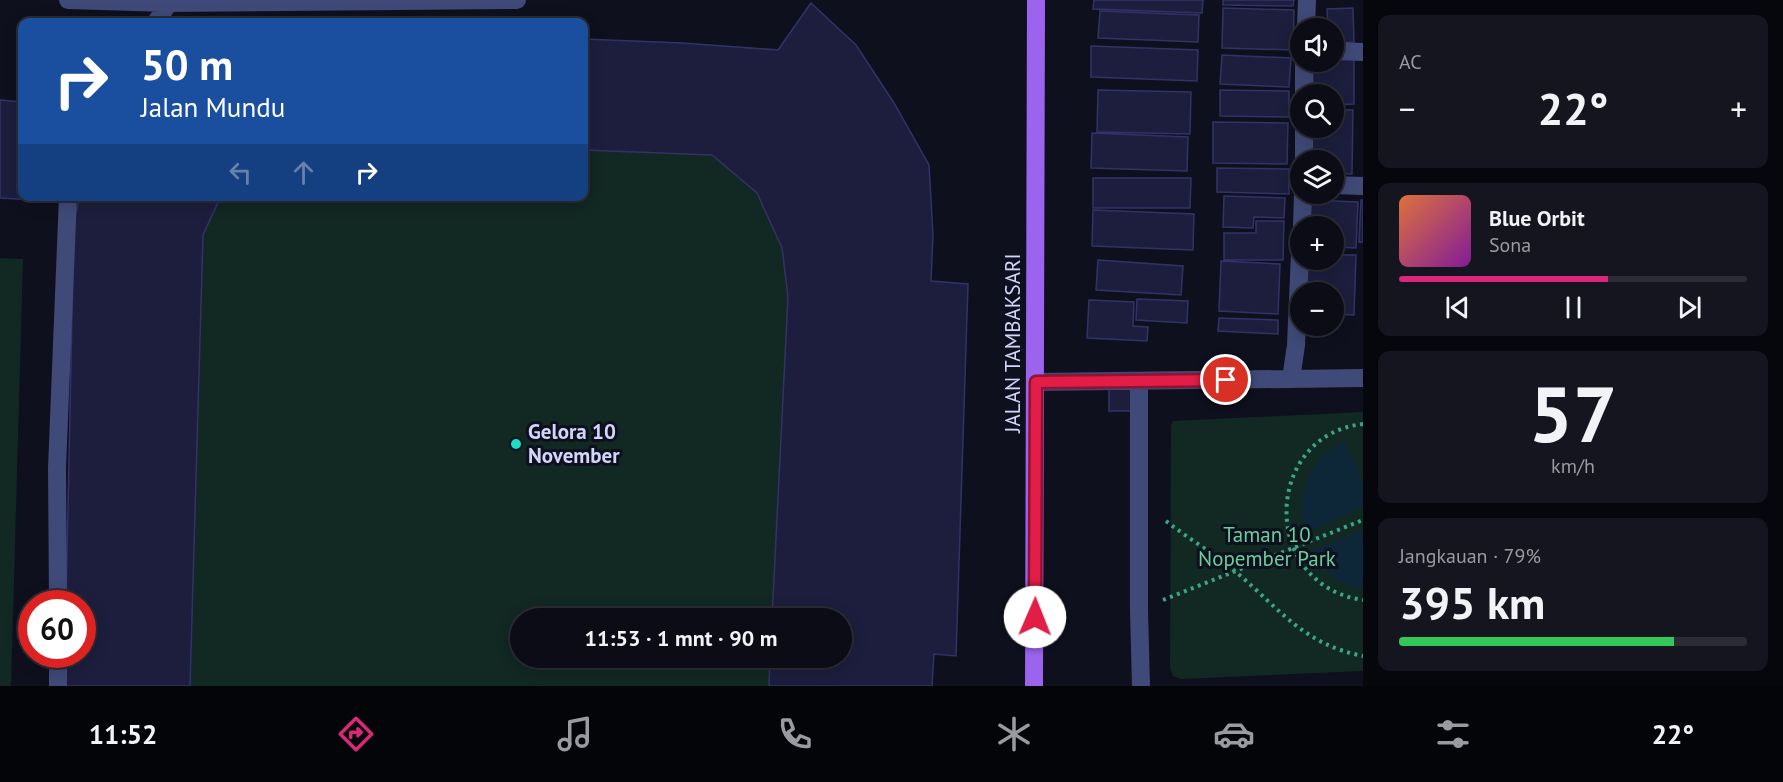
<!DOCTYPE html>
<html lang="id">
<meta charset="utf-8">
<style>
:root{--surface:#0b0c16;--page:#14151f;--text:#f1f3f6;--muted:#9a9ba1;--line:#2b2c35;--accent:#db2777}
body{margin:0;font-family:"PT Sans",sans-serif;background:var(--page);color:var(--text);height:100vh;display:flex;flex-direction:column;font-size:22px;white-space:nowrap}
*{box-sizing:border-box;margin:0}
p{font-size:20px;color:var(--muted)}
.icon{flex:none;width:33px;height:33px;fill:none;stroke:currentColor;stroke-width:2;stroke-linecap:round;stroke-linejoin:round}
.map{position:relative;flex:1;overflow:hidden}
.details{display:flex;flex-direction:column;gap:15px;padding:15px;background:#06070c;width:420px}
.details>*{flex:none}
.banner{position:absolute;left:18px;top:18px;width:570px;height:183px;border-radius:12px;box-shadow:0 3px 15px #0003,0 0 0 2px var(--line);background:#1a4fa0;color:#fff;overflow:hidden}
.fabs{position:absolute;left:1290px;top:18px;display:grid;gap:12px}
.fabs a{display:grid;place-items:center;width:54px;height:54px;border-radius:50%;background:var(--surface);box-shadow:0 3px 15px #0003,0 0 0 2px var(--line);font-size:30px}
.speed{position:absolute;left:18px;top:590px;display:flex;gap:12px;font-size:30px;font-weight:700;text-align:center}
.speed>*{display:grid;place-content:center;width:78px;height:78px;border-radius:50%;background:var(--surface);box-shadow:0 3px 15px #0003,0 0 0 2px var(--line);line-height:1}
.speed .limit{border:9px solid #d22;background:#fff;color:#111}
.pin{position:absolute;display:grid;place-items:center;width:51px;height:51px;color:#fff;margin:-26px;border:3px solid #fff;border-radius:50%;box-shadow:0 2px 6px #0007}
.me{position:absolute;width:66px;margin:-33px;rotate:1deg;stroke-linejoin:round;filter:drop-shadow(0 0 4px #0008)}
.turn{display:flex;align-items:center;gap:21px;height:126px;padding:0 24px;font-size:27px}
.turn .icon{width:78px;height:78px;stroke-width:2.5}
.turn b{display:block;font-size:42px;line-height:51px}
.lanes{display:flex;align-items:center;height:57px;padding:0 24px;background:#0003;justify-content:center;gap:30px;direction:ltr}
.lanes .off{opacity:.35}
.big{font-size:45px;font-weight:600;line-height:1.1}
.details .card{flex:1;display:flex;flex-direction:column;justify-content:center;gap:9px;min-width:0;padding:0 21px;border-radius:12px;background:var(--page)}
.details .dial{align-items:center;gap:0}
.dial b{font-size:78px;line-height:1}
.song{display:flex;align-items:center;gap:18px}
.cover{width:72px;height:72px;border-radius:9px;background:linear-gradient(135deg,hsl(20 70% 55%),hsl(290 70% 35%))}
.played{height:6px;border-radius:3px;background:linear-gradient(90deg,var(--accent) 60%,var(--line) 60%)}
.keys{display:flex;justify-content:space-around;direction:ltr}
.heat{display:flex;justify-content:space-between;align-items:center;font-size:33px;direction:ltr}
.charge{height:9px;border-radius:4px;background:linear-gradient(90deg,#34c759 79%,var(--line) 0)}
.trip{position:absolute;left:510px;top:608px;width:342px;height:60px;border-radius:30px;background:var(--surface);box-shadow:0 3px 15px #0003,0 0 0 2px var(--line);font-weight:600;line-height:60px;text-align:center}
.tabs{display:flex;height:96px;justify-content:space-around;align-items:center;background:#040509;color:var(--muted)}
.tabs .icon{width:42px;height:42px}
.tabs .current{color:var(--accent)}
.tabs b{font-size:27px;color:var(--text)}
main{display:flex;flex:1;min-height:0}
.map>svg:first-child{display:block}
</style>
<main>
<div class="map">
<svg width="1363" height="686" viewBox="0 0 1363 686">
<rect width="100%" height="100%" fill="#0f101e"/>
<path fill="#122822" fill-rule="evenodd" d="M811,3L856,45L894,103L929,165L933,235L931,281L968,284L956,656L934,654L932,686H65L82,654V603H66L74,220L80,197L584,196V39L682,43L778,49ZM520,618H842V657H520Z
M0,258L23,259L11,686H0Z
M1363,412V671L1181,679L1173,676L1170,668L1171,426L1173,421Z"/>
<path fill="#0e2738" d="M1345,441L1363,483V507L1305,533C1295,495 1309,458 1345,441Z
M1363,530V589C1340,585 1323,571 1311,551Z"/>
<path fill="#1d1e3d" stroke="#313367" stroke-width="1.5" d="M1094,0H1203L1202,13L1093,9Z
M1223,0H1294L1293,6L1223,5Z
M811,3L856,45L894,103L929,165L933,235L931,281L968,284L956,656L934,654L932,686H769L770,657H842V618H772L788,297L782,248L757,193L712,155L584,150V39L682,43L778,50Z
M1223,8L1294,10L1293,50L1222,48Z
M1353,8L1354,42L1334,43V28H1328L1327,9Z
M1100,11L1199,15L1198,42L1098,38Z
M1091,46L1198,50L1197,81L1091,77Z
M1222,55L1291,58L1289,87L1220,84Z
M1334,58H1354V104L1334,105V94H1313V62H1334Z
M1098,90L1191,92L1190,134L1097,132Z
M1220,90L1289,91V117L1220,116Z
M0,100L22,102V196H35V200L0,198Z
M1334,110H1353L1352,174L1334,173V160H1311L1312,128H1334Z
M1213,122L1288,123L1287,164L1213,163Z
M1092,133L1188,137L1187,171L1091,168Z
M1217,168L1289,169V194L1217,192Z
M1093,178H1191L1190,208H1093Z
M80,196H221L203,235L190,686H65V654H82V603H66L74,220Z
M1224,196L1285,198L1284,218L1254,217L1253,228L1223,227Z
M1309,200L1358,202L1356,248L1334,247V226H1307Z
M1361,200H1363V242H1359Z
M1093,210L1194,214L1193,250L1092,246Z
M1256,221H1284L1283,260H1224V233H1256Z
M1334,255H1356L1354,315L1334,314V292H1307L1308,260H1334Z
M1098,260L1183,266L1181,295L1096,290Z
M1221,261L1280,264L1278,314L1219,311Z
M1137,299L1188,301L1187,323L1136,320Z
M1089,300L1134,302L1133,326L1148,327L1147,341L1087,338Z
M1219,318L1278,320V334L1218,331Z
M1132,387V411H1109V388Z"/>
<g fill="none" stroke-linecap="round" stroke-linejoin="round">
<path stroke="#3ba586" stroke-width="4" stroke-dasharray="3 4.5" stroke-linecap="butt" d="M1363,424C1263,435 1259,585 1363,600
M1166,521C1189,539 1215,554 1237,573C1281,610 1303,644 1363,656
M1163,600L1363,520"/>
<path stroke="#3f4a78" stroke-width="18" d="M68,0L169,3L517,0
M156,22L169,3
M1306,28L1307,0
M1334,51L1363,52
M1304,94V62
M1304,160V128
M1334,185L1363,186
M1302,226L1303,194
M1291,379L1296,345L1300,253
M1139,381V611L1141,686
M1036,382L1363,378
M58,603L57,468L68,196
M58,654V686"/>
<path stroke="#9b64ee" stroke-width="18" d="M1034,686L1036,0"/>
</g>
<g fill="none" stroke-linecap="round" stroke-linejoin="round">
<g stroke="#92132f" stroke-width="15">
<path id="route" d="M1035,617L1036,382L1226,380"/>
</g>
<use href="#route" stroke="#e11d48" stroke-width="10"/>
</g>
<circle fill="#19dfc5" stroke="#0f101e" stroke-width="2" cx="516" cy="444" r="6"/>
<g text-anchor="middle" stroke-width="6" stroke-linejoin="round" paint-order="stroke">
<g font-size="21" fill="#d1d6fa" stroke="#0f101e">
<text transform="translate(1013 343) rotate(-90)" y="7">JALAN TAMBAKSARI</text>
</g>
<g font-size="21" font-weight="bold" fill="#d1d6fa" stroke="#0f101e" text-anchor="start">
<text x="528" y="439">Gelora 10<tspan x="528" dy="24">November</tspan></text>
</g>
<g font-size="21" fill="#66d19e" stroke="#0f101e">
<text x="1267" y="542">Taman 10<tspan x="1267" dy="24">Nopember Park</tspan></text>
</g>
</g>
</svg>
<div class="fabs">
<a><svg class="icon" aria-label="sound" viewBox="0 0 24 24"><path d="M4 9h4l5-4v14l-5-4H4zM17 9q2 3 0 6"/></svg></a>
<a><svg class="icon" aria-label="search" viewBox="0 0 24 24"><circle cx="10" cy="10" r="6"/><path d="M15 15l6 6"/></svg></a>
<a><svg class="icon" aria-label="layers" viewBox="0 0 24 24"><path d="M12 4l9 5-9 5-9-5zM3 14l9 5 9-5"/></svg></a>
<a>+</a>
<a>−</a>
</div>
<div class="speed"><div class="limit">60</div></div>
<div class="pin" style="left:1226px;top:380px;background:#d93025"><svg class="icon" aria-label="arrive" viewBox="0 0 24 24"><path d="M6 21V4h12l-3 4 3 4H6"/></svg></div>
<svg class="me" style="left:1035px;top:617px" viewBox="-20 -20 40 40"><circle r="19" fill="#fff"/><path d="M0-13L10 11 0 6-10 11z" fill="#e11d48"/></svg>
<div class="trip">11:53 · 1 mnt · 90 m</div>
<div class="banner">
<div class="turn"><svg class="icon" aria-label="right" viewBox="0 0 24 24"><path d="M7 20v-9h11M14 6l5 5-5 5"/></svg><div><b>50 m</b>Jalan Mundu</div></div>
<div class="lanes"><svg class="icon off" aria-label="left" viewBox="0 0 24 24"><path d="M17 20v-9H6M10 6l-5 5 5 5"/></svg><svg class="icon off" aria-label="ahead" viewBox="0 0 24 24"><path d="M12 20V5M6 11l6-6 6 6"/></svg><svg class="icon" aria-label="right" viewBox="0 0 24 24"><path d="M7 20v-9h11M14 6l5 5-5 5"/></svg></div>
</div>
</div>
<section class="details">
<div class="card"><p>AC</p>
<div class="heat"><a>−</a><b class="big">22°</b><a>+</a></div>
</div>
<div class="card">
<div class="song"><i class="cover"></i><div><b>Blue Orbit</b><p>Sona</p></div></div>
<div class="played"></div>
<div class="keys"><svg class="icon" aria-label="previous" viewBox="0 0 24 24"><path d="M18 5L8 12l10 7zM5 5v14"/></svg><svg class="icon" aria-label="pause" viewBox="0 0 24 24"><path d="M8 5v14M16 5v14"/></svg><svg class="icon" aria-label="next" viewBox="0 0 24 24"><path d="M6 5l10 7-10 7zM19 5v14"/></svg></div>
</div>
<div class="card dial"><b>57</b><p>km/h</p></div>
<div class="card"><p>Jangkauan · 79%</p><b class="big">395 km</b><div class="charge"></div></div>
</section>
</main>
<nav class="tabs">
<b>11:52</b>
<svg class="icon current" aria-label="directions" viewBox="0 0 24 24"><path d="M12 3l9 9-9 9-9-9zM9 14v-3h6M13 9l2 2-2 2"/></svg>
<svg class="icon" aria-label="music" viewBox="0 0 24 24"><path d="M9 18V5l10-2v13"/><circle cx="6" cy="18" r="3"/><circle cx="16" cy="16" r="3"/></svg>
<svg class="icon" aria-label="phone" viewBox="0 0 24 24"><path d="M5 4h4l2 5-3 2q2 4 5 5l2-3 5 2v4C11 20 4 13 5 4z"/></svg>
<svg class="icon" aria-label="climate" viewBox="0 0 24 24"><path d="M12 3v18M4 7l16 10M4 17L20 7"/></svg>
<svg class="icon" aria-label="car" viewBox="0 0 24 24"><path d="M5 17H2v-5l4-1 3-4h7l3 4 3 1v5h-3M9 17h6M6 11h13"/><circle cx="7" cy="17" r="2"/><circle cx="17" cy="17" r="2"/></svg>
<svg class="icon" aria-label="filters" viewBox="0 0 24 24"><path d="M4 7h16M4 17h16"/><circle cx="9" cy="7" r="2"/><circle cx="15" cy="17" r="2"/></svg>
<b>22°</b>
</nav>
